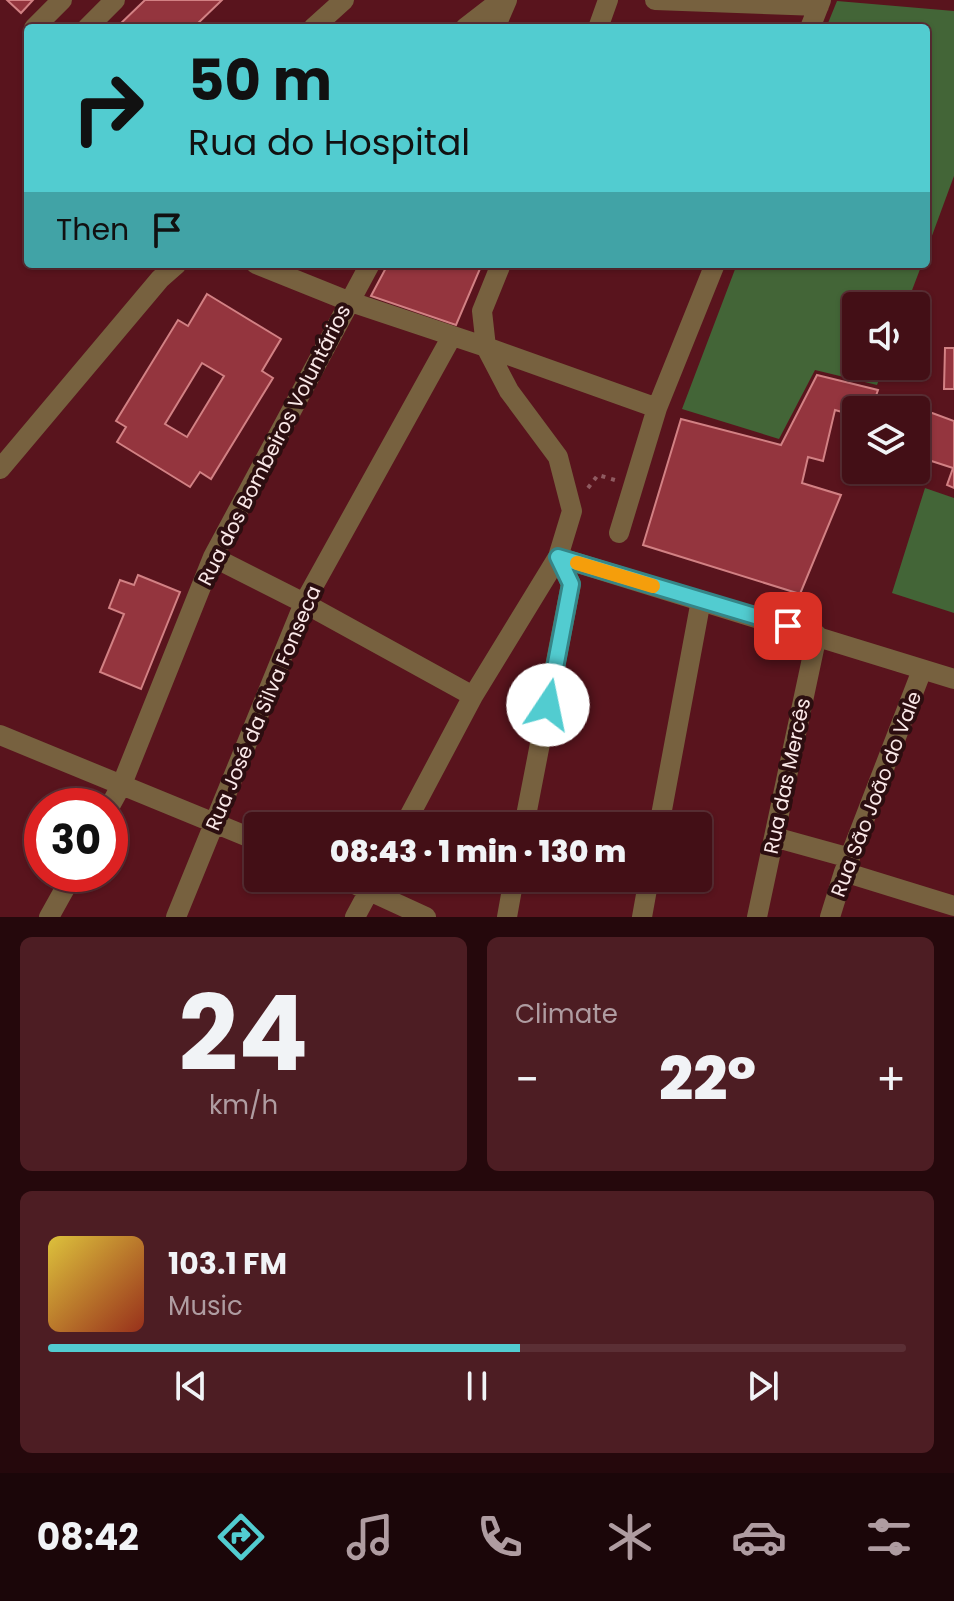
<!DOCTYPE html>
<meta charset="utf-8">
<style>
:root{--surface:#430f16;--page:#4d1d23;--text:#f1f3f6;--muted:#af9ca1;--line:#5b2f35;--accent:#52ccd0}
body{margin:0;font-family:Poppins,sans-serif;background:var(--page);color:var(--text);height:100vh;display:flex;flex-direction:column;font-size:30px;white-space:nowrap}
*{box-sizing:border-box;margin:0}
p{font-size:26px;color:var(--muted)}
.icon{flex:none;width:44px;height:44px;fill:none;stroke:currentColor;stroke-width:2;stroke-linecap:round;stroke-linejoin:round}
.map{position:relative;height:917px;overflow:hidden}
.panel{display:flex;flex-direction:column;gap:20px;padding:20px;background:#25080c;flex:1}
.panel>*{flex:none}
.top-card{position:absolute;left:24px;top:24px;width:906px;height:244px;border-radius:8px;box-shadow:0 2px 6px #0004,0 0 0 2px var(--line);background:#52ccd0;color:#111;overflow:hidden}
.tools{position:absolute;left:842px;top:292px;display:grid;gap:16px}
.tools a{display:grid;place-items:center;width:88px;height:88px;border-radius:8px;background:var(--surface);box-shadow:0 2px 6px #0004,0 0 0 2px var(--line);font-size:40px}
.speed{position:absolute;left:24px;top:788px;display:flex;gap:16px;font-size:40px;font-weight:700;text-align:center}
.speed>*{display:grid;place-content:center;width:104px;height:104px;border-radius:50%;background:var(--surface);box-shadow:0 2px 6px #0004,0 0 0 2px var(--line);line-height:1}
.speed .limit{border:12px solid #d22;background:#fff;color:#111}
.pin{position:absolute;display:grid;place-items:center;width:68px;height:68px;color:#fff;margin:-34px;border-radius:16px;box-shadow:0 4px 12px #0006}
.me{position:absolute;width:88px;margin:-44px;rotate:11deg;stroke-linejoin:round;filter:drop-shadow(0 0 6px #0008)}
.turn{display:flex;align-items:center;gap:28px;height:168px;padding:0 32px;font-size:36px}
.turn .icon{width:104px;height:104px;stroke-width:2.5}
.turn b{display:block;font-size:56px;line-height:68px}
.then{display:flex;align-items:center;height:76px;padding:0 32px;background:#0003;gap:16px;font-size:30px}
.big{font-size:60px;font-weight:800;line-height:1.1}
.panel .widget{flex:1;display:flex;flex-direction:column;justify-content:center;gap:12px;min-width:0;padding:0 28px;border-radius:12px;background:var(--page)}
.panel .dial{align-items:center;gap:0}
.dial b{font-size:104px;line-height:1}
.song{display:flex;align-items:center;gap:24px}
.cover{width:96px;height:96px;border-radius:12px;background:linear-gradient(135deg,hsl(50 70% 55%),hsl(10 70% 35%))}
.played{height:8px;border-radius:4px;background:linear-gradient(90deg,var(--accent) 55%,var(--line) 55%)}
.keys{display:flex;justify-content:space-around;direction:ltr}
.heat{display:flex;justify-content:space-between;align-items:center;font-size:44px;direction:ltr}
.panel .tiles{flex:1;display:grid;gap:20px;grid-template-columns:1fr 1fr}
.widget:last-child{grid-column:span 2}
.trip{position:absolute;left:244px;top:812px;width:468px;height:80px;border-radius:8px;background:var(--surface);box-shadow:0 2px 6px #0004,0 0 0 2px var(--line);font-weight:800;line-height:80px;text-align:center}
.tabs{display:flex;height:128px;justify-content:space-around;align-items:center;background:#1b0609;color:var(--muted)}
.tabs .icon{width:56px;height:56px}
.tabs .current{color:var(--accent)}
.tabs b{font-size:36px;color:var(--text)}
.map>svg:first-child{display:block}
</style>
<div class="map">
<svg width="954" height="917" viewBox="0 0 954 917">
<rect width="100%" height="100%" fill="#59141d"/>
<path fill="#436537" d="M837,1L954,11V176L926,252V28H826Z
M737,264H922L906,306H856V366H884L877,385L815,370L779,439L682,409Z
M925,488L954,498V613L892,593Z"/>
<path fill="#94353e" stroke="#d28184" stroke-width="2" fill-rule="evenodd" d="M7,0H33L21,13Z
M145,0H222L193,28H116Z
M388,264H482L456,325L371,296Z
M207,294L281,339L262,371L273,378L211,479L200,472L190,487L117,442L126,427L116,421L178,320L188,326ZM202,363L224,376L187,437L165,424Z
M945,348H954V389H944Z
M817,375L878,390L871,410H856V416L835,410L823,461L808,457L802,483L841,495L800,594L643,545L681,419L781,445Z
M924,410L954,421V488L947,485L953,468L916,456V435Z
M138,575L180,592L141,689L100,672L124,614L109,608L120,580L134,585Z"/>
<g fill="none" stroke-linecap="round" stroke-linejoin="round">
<path stroke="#8f5b61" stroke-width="4" stroke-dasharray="4 6" stroke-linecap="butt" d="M588,488L598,475L615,480"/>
<path stroke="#77613f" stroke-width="20" d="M655,0L819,6
M34,28L62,0
M87,28L115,0
M313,28L344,0
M465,28L501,0
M495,28L507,0
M598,28L608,0
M810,28L821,0
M256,264L348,301L486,347L509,391L558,457L572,511L558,557L473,696L404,826
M501,264L482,311L486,347L657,408L619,533
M657,408L715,264
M0,469L160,279L177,264
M213,557L304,603L473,696
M558,557L954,679
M0,735L258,841
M110,806L122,784L213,557L370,264
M524,826L571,584L558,557
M659,826L701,600
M774,837L850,858
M844,872L954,906
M341,878L426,917
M49,917L73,874
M176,917L304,603L452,336
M355,917L376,878
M507,917L514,878
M642,917L649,878
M757,917L817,635
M830,917L844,872L922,670"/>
</g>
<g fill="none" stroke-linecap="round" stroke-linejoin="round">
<g stroke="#358587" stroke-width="20">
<path id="route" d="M548,705L571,584L558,557L788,626"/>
</g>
<use href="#route" stroke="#52ccd0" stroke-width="14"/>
<path stroke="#f59e0b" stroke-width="14" d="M577,563L653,586"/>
</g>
<g text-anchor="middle" stroke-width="8" stroke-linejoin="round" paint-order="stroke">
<g font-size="20" fill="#fae8e8" stroke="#2c0e10">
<text transform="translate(274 445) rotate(-63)" y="7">Rua dos Bombeiros Voluntários</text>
<text transform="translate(263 708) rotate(-67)" y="7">Rua José da Silva Fonseca</text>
<text transform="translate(787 776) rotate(-78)" y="7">Rua das Mercês</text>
<text transform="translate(876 794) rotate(-69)" y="7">Rua São João do Vale</text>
</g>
</g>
</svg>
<div class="tools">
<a><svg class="icon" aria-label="sound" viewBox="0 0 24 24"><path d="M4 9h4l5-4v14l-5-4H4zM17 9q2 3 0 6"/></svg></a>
<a><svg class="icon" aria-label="layers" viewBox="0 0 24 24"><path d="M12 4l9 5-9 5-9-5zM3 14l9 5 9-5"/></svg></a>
</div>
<div class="speed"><div class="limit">30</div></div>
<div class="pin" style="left:788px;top:626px;background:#d93025"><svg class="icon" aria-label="arrive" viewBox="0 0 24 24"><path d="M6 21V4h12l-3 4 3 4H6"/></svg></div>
<svg class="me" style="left:548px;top:705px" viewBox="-20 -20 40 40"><circle r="19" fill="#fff"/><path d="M0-13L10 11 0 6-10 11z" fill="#52ccd0"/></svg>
<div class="trip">08:43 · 1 min · 130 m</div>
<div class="top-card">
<div class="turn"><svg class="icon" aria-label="right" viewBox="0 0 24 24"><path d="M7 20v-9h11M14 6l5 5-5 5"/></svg><div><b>50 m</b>Rua do Hospital</div></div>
<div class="then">Then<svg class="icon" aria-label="arrive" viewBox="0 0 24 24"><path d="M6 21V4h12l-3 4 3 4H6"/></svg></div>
</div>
</div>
<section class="panel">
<div class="tiles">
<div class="widget dial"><b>24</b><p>km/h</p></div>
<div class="widget"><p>Climate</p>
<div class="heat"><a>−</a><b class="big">22°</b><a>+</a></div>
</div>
<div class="widget">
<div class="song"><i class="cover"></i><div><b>103.1 FM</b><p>Music</p></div></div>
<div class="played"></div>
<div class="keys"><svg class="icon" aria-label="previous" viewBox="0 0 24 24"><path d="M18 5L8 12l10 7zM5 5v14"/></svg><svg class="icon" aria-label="pause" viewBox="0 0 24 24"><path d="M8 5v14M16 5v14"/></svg><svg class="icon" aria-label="next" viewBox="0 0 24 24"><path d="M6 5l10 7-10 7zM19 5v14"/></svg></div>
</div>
</div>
</section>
<nav class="tabs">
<b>08:42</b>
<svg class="icon current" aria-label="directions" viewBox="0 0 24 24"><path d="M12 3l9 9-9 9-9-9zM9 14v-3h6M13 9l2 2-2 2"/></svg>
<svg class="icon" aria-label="music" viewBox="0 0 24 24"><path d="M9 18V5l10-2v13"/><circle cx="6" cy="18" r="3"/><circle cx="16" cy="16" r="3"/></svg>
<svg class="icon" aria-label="phone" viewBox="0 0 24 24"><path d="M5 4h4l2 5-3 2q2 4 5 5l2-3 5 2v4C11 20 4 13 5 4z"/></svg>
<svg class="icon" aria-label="climate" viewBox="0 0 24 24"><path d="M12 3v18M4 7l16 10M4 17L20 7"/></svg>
<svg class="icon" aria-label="car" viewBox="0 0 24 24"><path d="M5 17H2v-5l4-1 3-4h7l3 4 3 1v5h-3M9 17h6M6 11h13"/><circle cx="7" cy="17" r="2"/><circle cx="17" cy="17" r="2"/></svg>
<svg class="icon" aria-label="filters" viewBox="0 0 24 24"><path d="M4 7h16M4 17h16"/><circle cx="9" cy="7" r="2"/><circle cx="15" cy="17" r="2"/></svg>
</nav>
